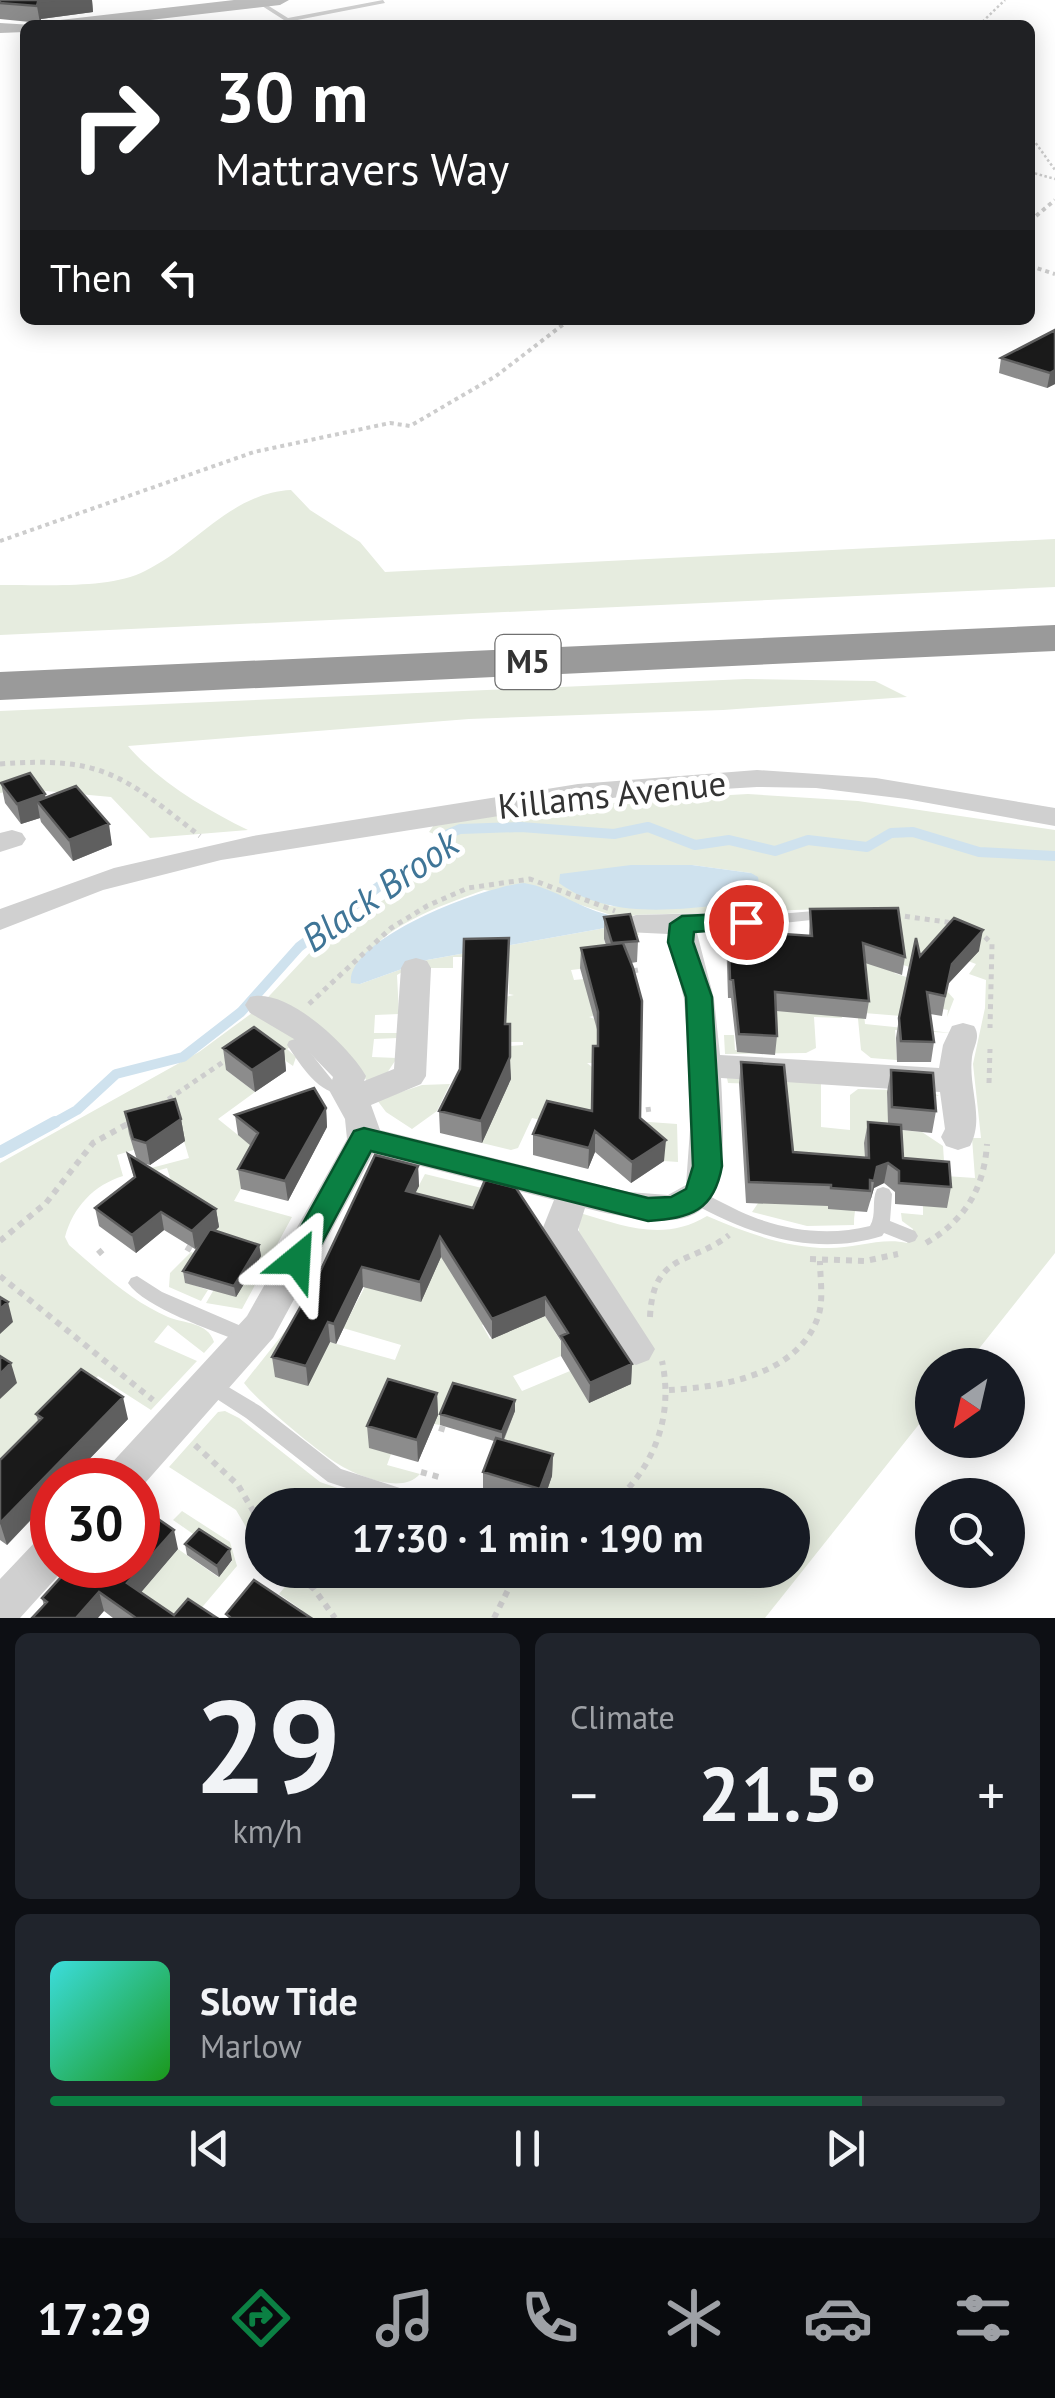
<!DOCTYPE html>
<meta charset="utf-8">
<style>
:root{--surface:#171b24;--page:#20242c;--text:#f1f3f6;--muted:#9ea1a6;--line:#363941;--accent:#0b8043}
body{margin:0;font-family:"PT Sans",sans-serif;background:var(--page);color:var(--text);height:100vh;display:flex;flex-direction:column;font-size:38px;white-space:nowrap}
*{box-sizing:border-box;margin:0}
p{font-size:32px;color:var(--muted)}
.icon{flex:none;width:55px;height:55px;fill:none;stroke:currentColor;stroke-width:2;stroke-linecap:round;stroke-linejoin:round}
.map{position:relative;height:1618px;overflow:hidden}
.details{display:flex;flex-direction:column;gap:15px;padding:15px;background:#0d0f14;flex:1}
.details>*{flex:none}
.guide{position:absolute;left:20px;top:20px;width:1015px;height:305px;border-radius:15px;box-shadow:0 5px 25px #0003;background:#202124;color:#fff;overflow:hidden}
.needle{width:65px;rotate:214deg}
.fabs{position:absolute;left:915px;top:1348px;display:grid;gap:20px}
.fabs a{display:grid;place-items:center;width:110px;height:110px;border-radius:50%;background:var(--surface);box-shadow:0 5px 25px #0003;font-size:50px}
.speed{position:absolute;left:30px;top:1458px;display:flex;gap:20px;font-size:50px;font-weight:700;text-align:center}
.speed>*{display:grid;place-content:center;width:130px;height:130px;border-radius:50%;background:var(--surface);box-shadow:0 5px 25px #0003;line-height:1}
.speed .limit{border:15px solid #d22;background:#fff;color:#111}
.pin{position:absolute;display:grid;place-items:center;width:85px;height:85px;color:#fff;margin:-42px;border:5px solid #fff;border-radius:50%;box-shadow:0 2px 10px #0007}
.me{position:absolute;width:110px;margin:-55px;rotate:27deg;stroke-linejoin:round;filter:drop-shadow(0 0 8px #0008)}
.turn{display:flex;align-items:center;gap:35px;height:210px;padding:0 30px;font-size:45px}
.turn .icon{width:130px;height:130px;stroke-width:2.5}
.turn b{display:block;font-size:70px;line-height:85px}
.then{display:flex;align-items:center;height:95px;padding:0 30px;background:#0003;gap:20px;font-size:38px}
.big{font-size:75px;font-weight:800;line-height:1.1}
.details .tile{flex:1;display:flex;flex-direction:column;justify-content:center;gap:15px;min-width:0;padding:0 35px;border-radius:15px;background:var(--page)}
.details .dial{align-items:center;gap:0}
.dial b{font-size:130px;line-height:1}
.song{display:flex;align-items:center;gap:30px}
.cover{width:120px;height:120px;border-radius:15px;background:linear-gradient(135deg,hsl(180 70% 55%),hsl(120 70% 35%))}
.played{height:10px;border-radius:5px;background:linear-gradient(90deg,var(--accent) 85%,var(--line) 85%)}
.keys{display:flex;justify-content:space-around;direction:ltr}
.heat{display:flex;justify-content:space-between;align-items:center;font-size:55px;direction:ltr}
.details .tiles{flex:1;display:grid;gap:15px;grid-template-columns:1fr 1fr}
.tile:last-child{grid-column:span 2}
.trip{position:absolute;left:245px;top:1488px;width:565px;height:100px;border-radius:50px;background:var(--surface);box-shadow:0 5px 25px #0003;font-weight:800;line-height:100px;text-align:center}
.tabs{display:flex;height:160px;justify-content:space-around;align-items:center;background:#090b0e;color:var(--muted)}
.tabs .icon{width:70px;height:70px}
.tabs .active{color:var(--accent)}
.tabs b{font-size:45px;color:var(--text)}
.map>svg:first-child{display:block}
</style>
<div class="map">
<svg width="1055" height="1618" viewBox="0 0 1055 1618">
<rect width="100%" height="100%" fill="#fff"/>
<path fill="#e6ecdf" fill-rule="evenodd" d="M291,490L310,510L360,542L385,572L1055,539V587L0,635V585C42,584 108,590 145,571C196,546 231,493 291,490Z
M746,679L875,681L907,697L723,710L469,719L128,746C159,782 205,809 248,830L150,838L111,797L24,789L0,793V711Z
M748,794L858,801L1055,830V1253L966,1365H932V1408L765,1618H296L302,1610L279,1594L288,1583L274,1570H792V1505H542L496,1460L515,1411L483,1438L476,1436L489,1404L440,1425L434,1424L391,1454L387,1465L420,1474C404,1493 366,1479 347,1469C328,1461 256,1400 244,1383L286,1330L395,1360L401,1345L343,1328L425,1174L490,1190L528,1306L482,1325L490,1339L545,1316L568,1353L513,1376L522,1391L570,1371L580,1213C624,1226 664,1242 707,1216C747,1233 786,1248 829,1248C855,1248 883,1237 907,1243L913,1229L902,1221L901,1213L923,1215V1206L899,1179L898,1146C874,1170 854,1190 854,1225L807,1226L752,1212L793,1151L792,1130H785L781,1085L728,1083L727,1078L821,1082V1127L850,1130V1095L858,1089L931,1091L939,1096L887,1092L889,1129L922,1132L943,1146L945,1176L975,1178L972,1138H981L973,1064L985,1008L986,980L969,974L976,964L968,961L928,973L900,964L894,973L946,990L954,999L947,1017L948,1010L943,1009L945,994L926,1018L864,1013L865,1024L953,1033L895,1030L897,1060L871,1058L861,1050L856,998H839L842,1018L814,1017L816,1048L806,1053L725,1054L724,1035H734L735,1050L775,1052L773,1011L813,1012L865,914L827,909L633,915L639,935L604,939L611,965L571,970L574,980L604,977L593,1016L589,1017L598,1020V1063H587L592,1067L591,1101L630,1103L607,1119L677,1124L678,1162L664,1161L642,1142L532,1118L518,1148L511,1150L482,1143L502,1097L477,1083H510V1046L523,1045V1042H505V997L514,995L509,994L508,957H453V968H409L397,975L399,1014L375,1015L374,1033H398V1038L374,1039L372,1057L397,1058L385,1076L367,1081L361,1073L300,1040L287,1049L296,1057L293,1066L280,1057L226,1070L255,1092L218,1119L238,1135L270,1137L234,1201L292,1217L242,1309L206,1303L216,1286L185,1282L208,1290L201,1301L169,1287L170,1273L191,1252L196,1254L195,1249L218,1227L171,1181L167,1168L138,1176L136,1172L189,1158L178,1121L129,1134L137,1149L117,1155L123,1176C94,1185 73,1207 65,1237L69,1245C99,1271 131,1301 168,1317C185,1324 208,1322 214,1342L204,1353L168,1325L154,1342L197,1361L151,1410L98,1376L0,1488V1163L199,1052L256,1010L317,945L463,846L429,832L436,822L641,800ZM692,865L751,873L665,908L608,906ZM484,890L566,900L614,916L616,926L427,960L360,984C363,975 365,962 370,953C387,924 453,901 484,890Z
M450,1084L437,1111L412,1129L386,1112L377,1100L422,1085Z
M225,1411L239,1418L320,1482L387,1505H262V1554L236,1510L169,1467L218,1412Z
M182,1511L230,1542L237,1566L193,1618H154L132,1603L178,1549L218,1577L232,1561L173,1520Z"/>
<path fill="#cfe2ee" d="M631,865H692L751,873L758,877L762,901C696,906 616,925 559,883L560,874Z
M524,883C556,888 581,910 614,916L616,926L427,960L360,984L351,983C346,938 486,886 524,883Z"/>
<g fill="none" stroke-linecap="round" stroke-linejoin="round">
<path stroke="#cfe2ee" stroke-width="10" d="M50,1125L77,1110L116,1074L183,1057L241,1012L299,947L394,875L424,866L448,834L460,829L521,827L614,834L648,827L695,845L729,840L775,851L808,840L867,847L891,833L913,832L979,852L1055,856"/>
<path stroke="#cfe2ee" stroke-width="12" d="M0,1152L55,1122"/>
<path stroke="#cdcdcd" stroke-width="2.5" stroke-dasharray="2.5 2.5" stroke-linecap="butt" d="M979,25L1005,0
M1030,135L1055,170
M1030,172L1055,179"/>
<path stroke="#cdcdcd" stroke-width="4" stroke-dasharray="4 4" stroke-linecap="butt" d="M1030,221L1055,200
M1030,266L1055,274
M0,541L254,452L390,423L410,426L496,376L569,320"/>
<path stroke="#cdcdcd" stroke-width="5" stroke-dasharray="5 5" stroke-linecap="butt" d="M0,764C102,756 122,775 200,836
M895,915L954,923
M978,930L992,944L990,1028
M635,968L636,973
M309,1004L391,928L427,906L468,888L530,879L615,911
M989,1083L990,1049
M160,1105L229,1058
M648,1107L649,1114
M126,1125L133,1121"/>
<path stroke="#cdcdcd" stroke-width="6" stroke-dasharray="6 6" stroke-linecap="butt" d="M0,1241L46,1203L93,1143L131,1122
M926,1243C965,1220 984,1189 987,1144
M186,1247L193,1251
M98,1254L106,1247
M810,1259L865,1261L898,1254
M0,1276L153,1400
M650,1317C653,1251 692,1265 729,1235
M669,1390C722,1387 798,1375 818,1317C824,1300 820,1279 820,1261
M439,1428L449,1431
M195,1445L238,1485L262,1526
M421,1472L439,1477
M468,1499L480,1503
M612,1505C654,1467 674,1417 662,1361
M292,1570L314,1589L335,1618
M494,1618L518,1570"/>
<path fill="#d0d0d0" fill-rule="evenodd" d="M383,0L385,3L287,22L259,4L264,3L288,18Z
M825,910L832,915L830,918L746,927L739,922L746,917Z
M295,1039L301,1041L333,1081L351,1086L353,1090L351,1094C320,1098 303,1068 287,1045L289,1041Z
M883,1187L889,1189L892,1194L890,1221L915,1231L918,1236L915,1241L909,1243L884,1233L882,1236C814,1257 750,1235 690,1202L687,1197L690,1192L696,1190C711,1196 724,1204 739,1211C780,1230 826,1237 870,1226C877,1214 871,1201 877,1189Z
M137,1276L162,1292L255,1332L257,1337L255,1342L248,1345L241,1342C212,1330 145,1308 128,1283L131,1278Z
M210,1376L260,1406L341,1469L434,1499L437,1505H398L328,1482L246,1418L203,1390L200,1384L203,1378Z"/>
<path fill="#d0d0d0" fill-rule="evenodd" d="M757,770L876,778L1055,808V826L906,799L816,788L757,787L638,794L221,860L103,890L0,930V909L114,868L253,836L578,784Z
M12,830L22,833L26,839L22,845L0,852V833Z
M746,912L756,915L761,922L756,929L697,933L714,999L720,1055L939,1068L943,1045L952,1026L963,1023L974,1026C981,1037 974,1045 972,1057C968,1088 985,1118 970,1146L958,1150L946,1146L941,1137L945,1129L940,1092L721,1078C728,1203 724,1244 585,1208L578,1230L655,1349L649,1360L636,1365L623,1360L544,1239L542,1230L554,1200L373,1154L273,1338L138,1491V1480H102L108,1467L247,1316L347,1139L345,1119L329,1090L333,1077L299,1042L250,1013L245,1005L250,997C287,987 349,1046 366,1076L364,1081L394,1069L401,968L405,961L416,958L427,961L431,968L426,1076L421,1084L371,1105L380,1130L629,1192L668,1195L686,1185L690,1130L687,1038L684,999L668,934L626,932L621,925L626,918L636,915Z
M52,1534V1565L67,1566L20,1618H0V1579L37,1540Z"/>
<path fill="#bdbdbd" fill-rule="evenodd" d="M234,0H289L280,5L107,25H51L60,20Z
M0,23L33,25H25V32L0,33Z"/>
<path fill="#9a9a9a" fill-rule="evenodd" d="M1055,625V651L0,700V672Z"/>
</g>
<path fill="#8c8c8c" d="M0,0H92L93,12L41,19L40,23L0,19Z
M1055,330V384L1047,388L999,373L1001,358Z
M1,783L45,794V797L112,845L73,861L41,822L40,818L21,824L5,803Z
M810,909L905,957L902,975L865,963L869,1001L866,1019L776,1011L777,1036L775,1055L737,1052L731,998H728L726,935L728,917L753,932L809,936Z
M604,917L638,941L637,962L631,963L640,1118L664,1161L631,1183L595,1152L588,1169L533,1155V1134L591,1111L598,1033L580,968L581,948L606,945L604,939Z
M509,938L506,1024L511,1079L482,1143L440,1133L439,1111L460,1069Z
M979,951L948,984L942,1016L930,1014L934,1042L931,1062H897L896,1038L899,1018L920,956Z
M223,1048L284,1049L286,1071L255,1092L226,1070Z
M741,1062L793,1152L865,1158L864,1143L868,1122L888,1123L887,1092L891,1070L936,1111L932,1133L902,1130L903,1158L951,1187L947,1208L895,1204V1192L884,1183L874,1188L867,1212L828,1209V1206L746,1203L739,1083Z
M326,1108L327,1127L288,1201L241,1189L238,1169L251,1146L238,1135L235,1115Z
M125,1112L181,1119L185,1141L150,1165L142,1163L216,1209L219,1227L215,1231L259,1245L261,1256L236,1297L185,1283L183,1271L200,1245L195,1249L164,1230L136,1253L99,1226L95,1208L134,1178L128,1154L137,1160L129,1134Z
M418,1166L419,1186L415,1193L632,1364L631,1384L589,1403L561,1356V1341L545,1316L492,1339L441,1257L421,1302L363,1287L336,1344L330,1342L308,1386L275,1377L272,1357Z
M437,1393L438,1415L418,1462L369,1448L367,1426Z
M515,1400V1411L504,1440L553,1454L552,1476L542,1505H520L483,1494V1472L494,1441L440,1425V1414Z
M36,1414L128,1419L7,1545L0,1540V1460L38,1421Z
M185,1544L232,1560L219,1577L187,1555Z
M178,1549L141,1592L174,1615L217,1618H113L104,1611L44,1606L42,1598Z"/>
<path fill="#5f5f5f" d="M54,0H92L93,12L41,19L40,23L37,6L38,2Z
M1055,370V384L1047,388L1050,373Z
M45,794L49,815L37,801L40,818L21,824L17,804Z
M109,824L112,845L73,861L69,840Z
M983,930L979,951L948,984L952,964Z
M284,1049L286,1071L255,1092L252,1070Z
M510,1057L511,1079L482,1143L481,1121Z
M326,1108L327,1127L288,1201L285,1181Z
M181,1119L185,1141L150,1165L146,1143Z
M595,1131V1152L588,1169L589,1148Z
M666,1140L664,1161L631,1183L632,1162Z
M888,1163L884,1183L874,1188L870,1202L877,1167Z
M418,1166L419,1186L407,1210L406,1191Z
M216,1209L219,1227L195,1249L192,1231Z
M161,1212L164,1230L136,1253L132,1235Z
M440,1237L441,1257L421,1302L420,1282Z
M259,1245L261,1256L236,1297L234,1286Z
M362,1267L363,1287L336,1344L334,1324Z
M545,1297V1316L492,1339V1319Z
M8,1302L13,1322L0,1334V1309Z
M328,1322L330,1342L308,1386L306,1366Z
M11,1363L17,1383L0,1399V1374Z
M632,1364L631,1384L589,1403L590,1383Z
M437,1393L438,1415L418,1462L417,1440Z
M123,1397L128,1419L69,1480H52V1497L7,1545L0,1523Z
M515,1400V1411L502,1443V1432Z
M553,1454L552,1476L542,1505H540V1489Z
M174,1530L178,1549L132,1603L127,1583Z
M230,1549L232,1560L219,1577L217,1566Z
M99,1592L104,1611L98,1618H76Z"/>
<path fill="#1a1a1a" stroke="#5f5f5f" stroke-width="2.5" d="M0,0H54L38,2L37,6L0,3Z
M1055,330V370L1050,373L1001,358Z
M30,773L45,794L17,804L1,783Z
M76,786L109,824L69,840L37,801Z
M898,908L905,957L863,943L869,1001L775,992L777,1036L739,1034L733,980L730,979L728,917L753,916V932L812,936L810,909Z
M630,914L638,941L612,943L604,917Z
M954,918L983,930L952,964L945,996L927,992L934,1042L901,1041L899,1018L916,938L920,956Z
M509,938L505,1024H510V1057L481,1121L439,1111L460,1069L464,939Z
M623,943L633,968L642,1001L640,1118L666,1140L632,1162L595,1131L589,1148L533,1134L547,1101L592,1111L593,1046H598V1012L581,948Z
M254,1027L284,1049L252,1070L223,1048Z
M741,1062L784,1065L793,1152L869,1158L868,1122L901,1125L903,1158L949,1162L951,1187L899,1183V1171L888,1163L877,1167L874,1181L870,1180V1191L831,1188V1185L749,1182Z
M891,1070L933,1073L936,1111L892,1107Z
M314,1088L326,1108L285,1181L238,1169L258,1133L235,1115Z
M175,1099L181,1119L146,1143L133,1139L125,1112Z
M128,1154L216,1209L192,1231L161,1212L132,1235L95,1208L135,1177Z
M375,1155L418,1166L406,1191L473,1208L485,1180L516,1188L632,1364L590,1383L561,1336L568,1333L545,1297L492,1319L440,1237L420,1282L362,1267L334,1324L328,1322L306,1366L272,1357L318,1276Z
M210,1229L259,1245L234,1286L183,1271Z
M0,1297L8,1302L0,1309Z
M0,1356L11,1363L0,1374Z
M81,1369L123,1397L0,1523V1460L42,1418L36,1414Z
M388,1379L437,1393L417,1440L367,1426Z
M453,1383L515,1400L502,1432L440,1414Z
M496,1438L553,1454L540,1489L483,1472Z
M138,1505L174,1530L127,1583L174,1615L188,1599L217,1618H136L99,1592L76,1618H32L47,1602L42,1598L72,1565H138Z
M199,1529L230,1549L217,1566L185,1544Z
M254,1580L311,1618H231L226,1614Z"/>
<path fill="#0b8043" stroke="#07532c" stroke-width="2.5" d="M746,913L758,922L755,927L694,932L693,942L712,997L722,1166C714,1211 691,1218 648,1221L371,1151L308,1269L297,1272L287,1269L282,1260L287,1252L354,1131L364,1128L648,1198L671,1197L686,1189L693,1166L686,997L668,942L670,924L682,916Z"/>
<g text-anchor="middle" stroke-width="10" stroke-linejoin="round" paint-order="stroke">
<rect fill="#fff" stroke="#707070" stroke-width="2.5" x="495.5" y="635" width="65" height="54" rx="8"/>
<g font-size="32" font-weight="bold" fill="#333">
<text x="528" y="673">M5</text>
</g>
<g font-size="35" fill="#333" stroke="#fff">
<text transform="translate(612 795) rotate(-6)" y="12">Killams Avenue</text>
</g>
<g font-size="38" font-style="italic" fill="#3f7597" stroke="#fff">
<text transform="translate(380 891) rotate(-35)" y="13">Black Brook</text>
</g>
</g>
</svg>
<div class="fabs">
<a><svg class="needle" viewBox="-14 -14 28 28"><path d="M0-13l5 13h-10z" fill="#e53935"/><path d="M0 13l5-13h-10z" fill="#9ea1a6"/></svg></a>
<a><svg class="icon" aria-label="search" viewBox="0 0 24 24"><circle cx="10" cy="10" r="6"/><path d="M15 15l6 6"/></svg></a>
</div>
<div class="speed"><div class="limit">30</div></div>
<div class="pin" style="left:746px;top:922px;background:#d93025"><svg class="icon" aria-label="arrive" viewBox="0 0 24 24"><path d="M6 21V4h12l-3 4 3 4H6"/></svg></div>
<svg class="me" style="left:297px;top:1260px" viewBox="-20 -20 40 40"><path d="M0-17L14 15 0 8-14 15z" fill="#0b8043" stroke="#fff" stroke-width="4"/></svg>
<div class="trip">17:30 · 1 min · 190 m</div>
<div class="guide">
<div class="turn"><svg class="icon" aria-label="right" viewBox="0 0 24 24"><path d="M7 20v-9h11M14 6l5 5-5 5"/></svg><div><b>30 m</b>Mattravers Way</div></div>
<div class="then">Then<svg class="icon" aria-label="left" viewBox="0 0 24 24"><path d="M17 20v-9H6M10 6l-5 5 5 5"/></svg></div>
</div>
</div>
<section class="details">
<div class="tiles">
<div class="tile dial"><b>29</b><p>km/h</p></div>
<div class="tile"><p>Climate</p>
<div class="heat"><a>−</a><b class="big">21.5°</b><a>+</a></div>
</div>
<div class="tile">
<div class="song"><i class="cover"></i><div><b>Slow Tide</b><p>Marlow</p></div></div>
<div class="played"></div>
<div class="keys"><svg class="icon" aria-label="previous" viewBox="0 0 24 24"><path d="M18 5L8 12l10 7zM5 5v14"/></svg><svg class="icon" aria-label="pause" viewBox="0 0 24 24"><path d="M8 5v14M16 5v14"/></svg><svg class="icon" aria-label="next" viewBox="0 0 24 24"><path d="M6 5l10 7-10 7zM19 5v14"/></svg></div>
</div>
</div>
</section>
<nav class="tabs">
<b>17:29</b>
<svg class="icon active" aria-label="directions" viewBox="0 0 24 24"><path d="M12 3l9 9-9 9-9-9zM9 14v-3h6M13 9l2 2-2 2"/></svg>
<svg class="icon" aria-label="music" viewBox="0 0 24 24"><path d="M9 18V5l10-2v13"/><circle cx="6" cy="18" r="3"/><circle cx="16" cy="16" r="3"/></svg>
<svg class="icon" aria-label="phone" viewBox="0 0 24 24"><path d="M5 4h4l2 5-3 2q2 4 5 5l2-3 5 2v4C11 20 4 13 5 4z"/></svg>
<svg class="icon" aria-label="climate" viewBox="0 0 24 24"><path d="M12 3v18M4 7l16 10M4 17L20 7"/></svg>
<svg class="icon" aria-label="car" viewBox="0 0 24 24"><path d="M5 17H2v-5l4-1 3-4h7l3 4 3 1v5h-3M9 17h6M6 11h13"/><circle cx="7" cy="17" r="2"/><circle cx="17" cy="17" r="2"/></svg>
<svg class="icon" aria-label="filters" viewBox="0 0 24 24"><path d="M4 7h16M4 17h16"/><circle cx="9" cy="7" r="2"/><circle cx="15" cy="17" r="2"/></svg>
</nav>
